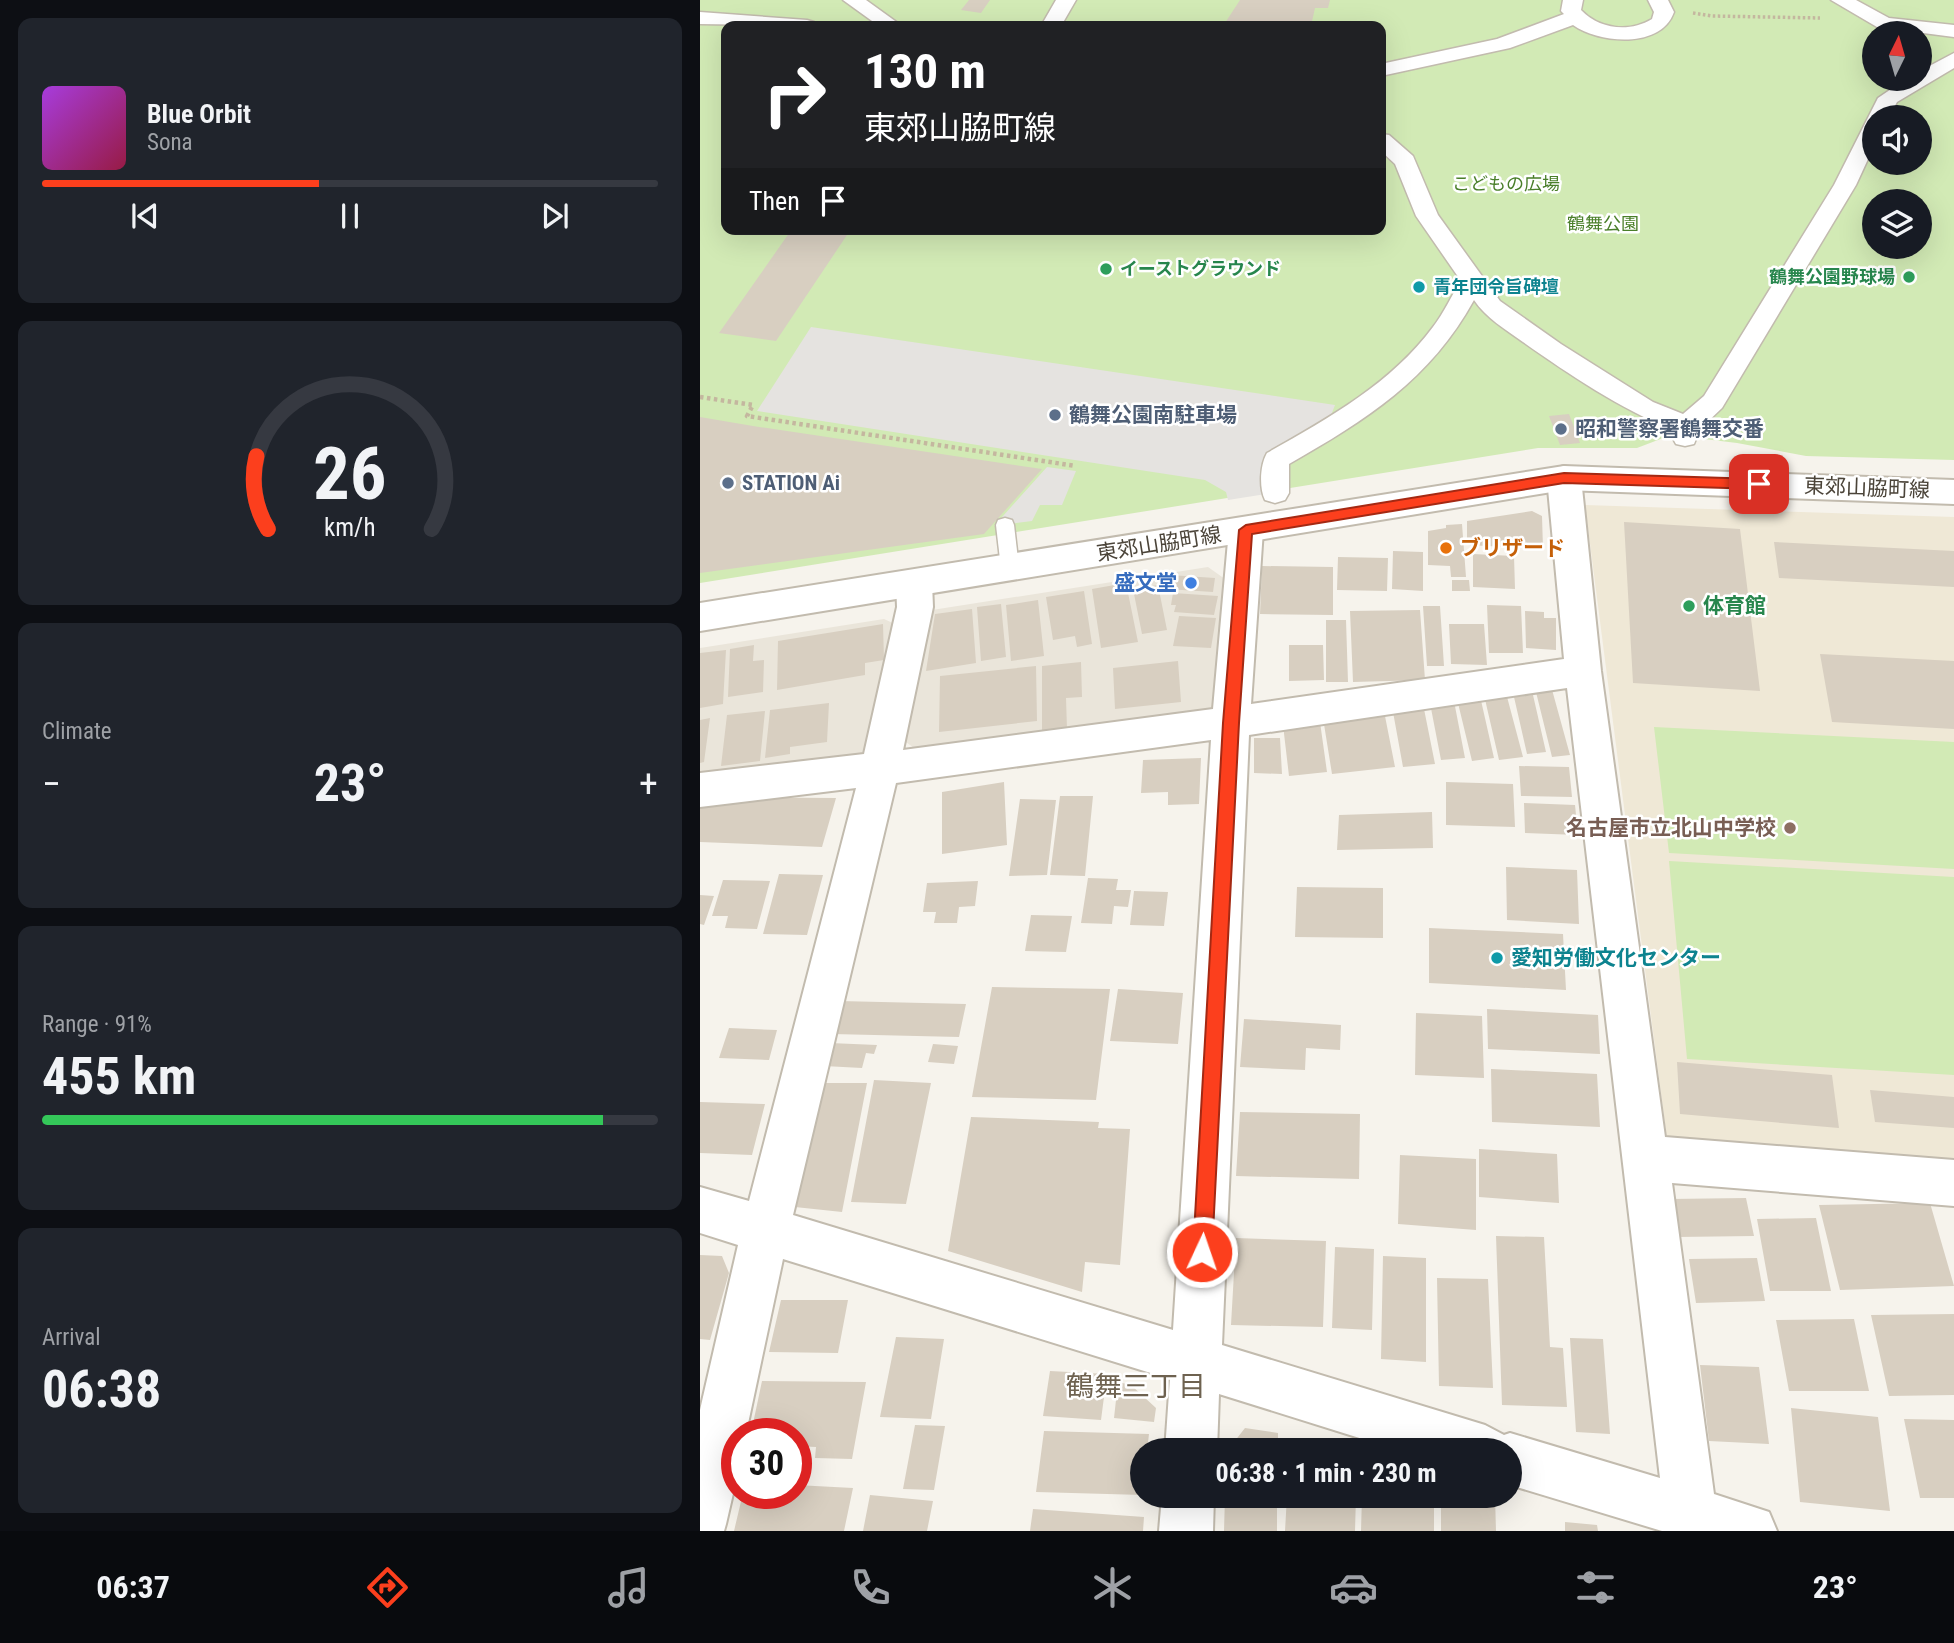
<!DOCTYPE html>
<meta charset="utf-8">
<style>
:root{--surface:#171b24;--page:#20242c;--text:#f1f3f6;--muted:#9ea1a6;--line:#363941;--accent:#fc3f1d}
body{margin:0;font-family:"Roboto Condensed","Noto Sans JP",sans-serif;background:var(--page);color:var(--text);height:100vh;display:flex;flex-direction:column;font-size:26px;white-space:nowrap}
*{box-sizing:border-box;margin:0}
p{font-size:23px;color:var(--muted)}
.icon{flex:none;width:38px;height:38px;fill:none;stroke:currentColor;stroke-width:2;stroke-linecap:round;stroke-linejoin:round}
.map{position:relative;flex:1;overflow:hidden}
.panel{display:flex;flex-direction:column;gap:18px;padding:18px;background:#0d0f14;width:700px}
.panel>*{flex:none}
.hud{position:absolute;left:21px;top:21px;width:665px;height:214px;border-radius:14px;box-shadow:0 7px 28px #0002;background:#202124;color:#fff;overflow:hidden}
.needle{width:46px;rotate:5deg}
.buttons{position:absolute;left:1162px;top:21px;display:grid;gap:14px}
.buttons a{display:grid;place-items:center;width:70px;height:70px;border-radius:50%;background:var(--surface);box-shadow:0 7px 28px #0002;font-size:35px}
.speed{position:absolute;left:21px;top:1418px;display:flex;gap:14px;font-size:35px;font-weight:700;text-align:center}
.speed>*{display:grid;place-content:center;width:91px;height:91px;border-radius:50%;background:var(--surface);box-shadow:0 7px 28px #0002;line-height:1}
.speed .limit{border:10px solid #d22;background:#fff;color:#111}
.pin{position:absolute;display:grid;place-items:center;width:60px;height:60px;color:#fff;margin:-30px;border-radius:14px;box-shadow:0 4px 10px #0006}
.me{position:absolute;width:77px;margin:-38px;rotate:3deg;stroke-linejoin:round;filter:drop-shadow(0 0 5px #0008)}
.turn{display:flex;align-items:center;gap:24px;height:147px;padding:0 28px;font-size:32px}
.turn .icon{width:91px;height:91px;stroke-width:2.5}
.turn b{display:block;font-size:49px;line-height:60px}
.then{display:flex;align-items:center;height:66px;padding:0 28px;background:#0003;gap:14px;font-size:26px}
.big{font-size:52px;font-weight:700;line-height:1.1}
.panel .tile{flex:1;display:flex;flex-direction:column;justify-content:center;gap:10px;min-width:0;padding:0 24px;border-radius:14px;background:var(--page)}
.panel .dial{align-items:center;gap:0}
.dial svg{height:182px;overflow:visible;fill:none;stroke:var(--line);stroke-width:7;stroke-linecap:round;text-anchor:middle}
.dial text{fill:var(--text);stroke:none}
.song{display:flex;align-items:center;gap:21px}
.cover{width:84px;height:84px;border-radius:10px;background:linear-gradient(135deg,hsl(280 70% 55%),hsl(340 70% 35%))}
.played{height:7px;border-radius:4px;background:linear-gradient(90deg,var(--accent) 45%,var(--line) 45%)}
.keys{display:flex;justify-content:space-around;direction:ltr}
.heat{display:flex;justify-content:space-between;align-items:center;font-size:38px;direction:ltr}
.charge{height:10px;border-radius:5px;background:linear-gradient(90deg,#34c759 91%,var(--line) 0)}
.trip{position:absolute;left:430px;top:1438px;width:392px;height:70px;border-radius:35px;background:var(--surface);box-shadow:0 7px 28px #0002;font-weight:700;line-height:70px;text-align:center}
.tabs{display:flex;height:112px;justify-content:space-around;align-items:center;background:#090b0e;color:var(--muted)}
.tabs .icon{width:49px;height:49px}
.tabs .active{color:var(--accent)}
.tabs b{font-size:32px;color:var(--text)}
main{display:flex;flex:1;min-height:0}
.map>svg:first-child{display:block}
</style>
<main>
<section class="panel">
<div class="tile">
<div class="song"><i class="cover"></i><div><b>Blue Orbit</b><p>Sona</p></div></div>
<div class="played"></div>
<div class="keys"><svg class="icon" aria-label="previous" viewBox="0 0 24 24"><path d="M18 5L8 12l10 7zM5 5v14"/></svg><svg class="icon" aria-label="pause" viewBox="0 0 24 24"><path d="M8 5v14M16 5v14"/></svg><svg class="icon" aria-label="next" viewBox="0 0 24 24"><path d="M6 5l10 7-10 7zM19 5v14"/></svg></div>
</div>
<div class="tile dial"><svg viewBox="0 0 100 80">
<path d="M14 69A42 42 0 1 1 86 69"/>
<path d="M14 69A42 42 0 0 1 9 37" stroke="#fc3f1d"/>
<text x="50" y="56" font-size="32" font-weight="700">26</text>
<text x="50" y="72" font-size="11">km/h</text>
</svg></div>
<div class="tile"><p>Climate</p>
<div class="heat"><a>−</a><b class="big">23°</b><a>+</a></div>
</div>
<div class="tile"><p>Range · 91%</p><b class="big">455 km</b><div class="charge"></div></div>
<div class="tile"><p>Arrival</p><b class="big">06:38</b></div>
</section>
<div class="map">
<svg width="1254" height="1531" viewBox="0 0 1254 1531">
<rect width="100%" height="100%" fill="#f6f3ec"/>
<path fill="#eae5da" d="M508,567L525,579L514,708L504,719L217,750L203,740L232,610Z
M184,619L197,625L168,749L153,758L0,776V648Z"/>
<path fill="#efe8d6" d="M885,505L1254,517V1159L967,1140Z"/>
<path fill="#d2eab5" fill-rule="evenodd" d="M0,0H1254V460L1106,456L1037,443L971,435L937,448H838L0,583ZM26,26H681V229H26ZM1174,33H1220V79H1174ZM1174,117H1220V163H1174ZM1174,201H1220V247H1174Z
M954,727L1254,742V869L969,853Z
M969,861L1254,877V1075L987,1059Z"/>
<path fill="#e5e3e0" d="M111,327L635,405L630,418L580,451L565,454L566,494L528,500L526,492L505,480L57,411Z
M347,467L376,471L362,505H340L332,521L294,526Z"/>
<path fill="#d8cfc1" d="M269,0H290L281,13L261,10Z
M540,0H630L628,8H615L611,26H523Z
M92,229H151L76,341L19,333Z
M869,414L880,443L860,445L849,416Z
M0,417L53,426L342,469L284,534L0,573Z
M832,511L842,516L843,549L767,545V521Z
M924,522L1040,529L1060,691L933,683Z
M762,524L766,577H751L750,566L728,565V531L746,528V525Z
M1074,542L1254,551V587L1079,578Z
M693,551L723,552V591L692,589Z
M773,554L814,556L815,589L773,587Z
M638,557L688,558L687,591L637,590Z
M562,566L633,567V615L560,614Z
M470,575L515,578L513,592L467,589Z
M752,580H769L770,591H752Z
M426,583L438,642L401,648L392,589Z
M458,585L467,630L442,634L433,589Z
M384,591L392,644L377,647L375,636L353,640L346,597Z
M473,593L518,596L514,615L474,612L476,605H471Z
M338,600L344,656L311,661L306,605Z
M301,604L306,657L281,661L277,607Z
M787,605L821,606L823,653H789Z
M723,606H740L744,666H727Z
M272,609L276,663L226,671L235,614Z
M720,610L725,680L653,682L650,611Z
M825,611L844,612V618H856V650L826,648Z
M479,616L516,618L511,648L473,646Z
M626,620H646L648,682H626Z
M183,624L184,660L165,663V675L77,690L78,641Z
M749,624H784L787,665L751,664Z
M54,645L53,661L64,660L63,692L28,697L30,649Z
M589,645H623L624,680L589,681Z
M26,650L23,704L0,708V653Z
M1120,654L1254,661V729L1132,722Z
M478,661L481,702L415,709L413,668Z
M381,662L382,697L366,698L367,729L342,731V666Z
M336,666L337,721L239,732L240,676Z
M851,686L870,755L852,757L835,688Z
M806,693L823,757L799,760L784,695Z
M833,695L846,752L827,754L814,697Z
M753,696L765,758L741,760L729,698Z
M780,696L794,758L772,761L757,699Z
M722,699L735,764L703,767L691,701Z
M129,703L127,742L90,747V754L65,758L70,710Z
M65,711L60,761L21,766L27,715Z
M684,711L695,767L632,774L623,718Z
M10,718L4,762L0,763V720Z
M620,722L627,772L589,776L583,725Z
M554,738H580L582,774L554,773Z
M501,758L499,804L468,805V792L441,793L443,760Z
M819,766L869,767L872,797L821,796Z
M304,782L307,845L242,854V792Z
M746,782L813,784L815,827L746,825Z
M360,796H393L385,876L350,875Z
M0,797L136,798L122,847L0,842Z
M320,799L356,800L347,875L309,876Z
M824,803L875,805L878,835L825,833Z
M732,812L733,848L637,850L639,815Z
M806,867L877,870L879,924L807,920Z
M79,874L123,875L107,935L63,934Z
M388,878L418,879L416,890H431L428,907L414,906L412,924L381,923Z
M23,880L70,881L57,929L25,928L28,916H12Z
M278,881L275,906L259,907L257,923H234L236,912H223L227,883Z
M597,887L683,888V938L595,937Z
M434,891L468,892L464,926L430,925Z
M0,895L14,896L4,925L0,924Z
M331,915L372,916L366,952L325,951Z
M729,928L863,934L866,990L729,983Z
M292,987L410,989L396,1100L272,1097Z
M418,989L483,993L478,1044L410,1041Z
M139,1001L266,1004L259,1037L132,1034Z
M787,1009L898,1015L900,1054L788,1049Z
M716,1013L782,1016L784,1078L715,1075Z
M544,1019L641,1025L640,1050L606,1048L605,1070L540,1067Z
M29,1028L77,1030L69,1060L19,1058Z
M130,1043L177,1045L174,1054L166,1053L162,1068L124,1066Z
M233,1044L258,1046L254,1064L228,1062Z
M977,1062L1132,1075L1139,1128L980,1114Z
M791,1069L897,1074L900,1127L792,1122Z
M174,1080L231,1083L206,1204L151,1202Z
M121,1083H167L142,1212L95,1207Z
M1170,1090L1254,1097V1128L1175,1122Z
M0,1102L65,1104L52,1155L0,1153Z
M540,1112L660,1114L659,1179L536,1176Z
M271,1117L399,1122L398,1128L430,1129L420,1265L385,1262L382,1292L248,1251Z
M779,1149L857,1154L859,1203L779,1197Z
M700,1155L776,1159V1230L698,1224Z
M1046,1198L1054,1236L976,1237L970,1199Z
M1230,1203L1254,1286L1140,1290L1119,1205Z
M1116,1218L1131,1291H1070L1057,1219Z
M796,1236L844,1237L850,1347L863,1348L867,1407L802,1405Z
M536,1238L626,1241L623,1327L531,1325Z
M635,1247L674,1249L672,1330L632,1328Z
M0,1255L22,1256L29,1273L10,1340L0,1339Z
M683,1256L726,1258V1362L681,1359Z
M1057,1258L1065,1301L996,1303L989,1259Z
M737,1278L788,1279L793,1388L739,1386Z
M81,1300H148L138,1353L69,1352Z
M1254,1314V1395L1189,1396L1171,1315Z
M1154,1319L1169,1391H1089L1076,1320Z
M196,1337L244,1339L231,1419L180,1417Z
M870,1338L903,1339L910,1434L876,1432Z
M1000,1365L1059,1367L1069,1444L1009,1441Z
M350,1371L407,1374L401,1420L343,1416Z
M62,1381L166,1382L152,1459L115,1458L116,1447L96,1446V1433H51Z
M418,1382L431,1385L456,1408L454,1422L414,1418Z
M1091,1408L1178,1417L1190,1511L1100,1502Z
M1204,1419L1254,1420V1498H1220Z
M215,1425L245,1426L234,1490L203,1489Z
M545,1428L578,1433V1451H527Z
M344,1431L449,1434L447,1451H443V1495L336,1492Z
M591,1439L657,1444V1451H590Z
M96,1485L153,1488L144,1531H34L43,1493H96Z
M170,1495L233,1501L227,1531H163Z
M525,1496H577V1531H524Z
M587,1496H656L655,1531H585Z
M662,1496H734V1531H661Z
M741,1496H795L796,1531H741Z
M333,1509L444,1517L443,1531H330Z
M865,1522L897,1525L898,1531H865Z"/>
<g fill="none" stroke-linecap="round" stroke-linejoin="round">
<g stroke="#c2bbae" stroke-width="3">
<path id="service" d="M305,518L312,520L314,525L319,568L317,573H303L301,568L296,525L298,520Z"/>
</g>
<g stroke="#c2bbae" stroke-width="3">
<path id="pedestrian" d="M143,0H166L202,26H179Z
M356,0H376L361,26H341Z
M863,0H883L881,10C899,29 929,33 952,19L954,12L948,0H968L974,12C961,49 900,44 873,25L810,48L681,76V64L797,39L864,14L861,11Z
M1131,0H1156L1189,18L1254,25V37L1177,27Z
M0,12L107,20L114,22L117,26L0,24Z
M1254,53V68L1197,102L1189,117H1174V146L1156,185L1022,408L1000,429L994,444L985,446L976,444L972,437L973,430C919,408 870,375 823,342C805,329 786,318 774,300C730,380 666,420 589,464V493L585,500L575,503L565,500C559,488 560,465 567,453C627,419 691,384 733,327C744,313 751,296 761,281L716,216L695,164L681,151V134L689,135L713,156L738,215L800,301L861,344L953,402L983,414L1004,396L1134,185L1178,98L1206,79H1220V71Z"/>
</g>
<g stroke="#c2bbae" stroke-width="4">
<path id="minor" d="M864,466L876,470L881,478L901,671L965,1137L1254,1160V1206L972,1183L1014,1494L1069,1512L1077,1531H962L810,1485V1451H701L519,1394L517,1451H465L470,1379L83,1259L46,1433H37V1476L26,1524L24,1531H0V1410L38,1245L0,1233V1187L49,1201L156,788L0,807V773L164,754L197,607L196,583L202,574L214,570L226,574L232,583L233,607L203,750L513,709L529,530L534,521L546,517L558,521L563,530L551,704L864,659L847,478L852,470ZM867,688L960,1478L810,1433L804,1435L785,1425L522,1345L549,735ZM511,740L473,1330L93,1215L196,783Z
M462,1496H514L513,1531H459Z"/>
</g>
<g stroke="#c2bbae" stroke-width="4">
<path id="tertiary" d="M864,466L1254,480V504L864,490L0,631V603Z"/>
</g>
<path stroke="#c4b79f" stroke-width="3.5" stroke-dasharray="2.5 2.5" stroke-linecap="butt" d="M993,13L1012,16L1120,18"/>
<path stroke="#c4b79f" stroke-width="4.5" stroke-dasharray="3.5 3.5" stroke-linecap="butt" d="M0,397L53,405L47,416L376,466"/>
<use href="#service" fill="#fff" fill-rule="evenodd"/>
<use href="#pedestrian" fill="#fff" fill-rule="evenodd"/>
<use href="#minor" fill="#fff" fill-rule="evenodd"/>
<use href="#tertiary" fill="#fff" fill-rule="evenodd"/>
</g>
<path fill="#fc3f1d" stroke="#a42913" stroke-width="2" d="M864,473L1059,479L1066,484L1059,489L864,483L552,534L539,723L512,1252L509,1259L502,1262L495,1259L493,1252L523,723L539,530L546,525Z"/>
<g fill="#2e9e5b" stroke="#fff" stroke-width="2.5">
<circle cx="406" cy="269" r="7"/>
<circle cx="1209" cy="277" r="7"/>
<circle cx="989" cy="606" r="7"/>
</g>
<g fill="#0f9aa8" stroke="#fff" stroke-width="2.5">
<circle cx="719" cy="287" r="7"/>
<circle cx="797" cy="958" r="7"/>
</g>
<g fill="#5c6f8a" stroke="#fff" stroke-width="2.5">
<circle cx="355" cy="415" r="7"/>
<circle cx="861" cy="429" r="7"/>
<circle cx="28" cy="483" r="7"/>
</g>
<circle fill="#e8710a" stroke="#fff" stroke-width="2.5" cx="746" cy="548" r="7"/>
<circle fill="#3f7fe0" stroke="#fff" stroke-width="2.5" cx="491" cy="583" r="7"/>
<circle fill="#8d6e63" stroke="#fff" stroke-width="2.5" cx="1090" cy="828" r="7"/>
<g text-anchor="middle" stroke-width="5" stroke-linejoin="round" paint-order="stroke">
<g font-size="18" fill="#4a7f2a" stroke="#fff">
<text x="806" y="190">こどもの広場</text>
<text x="903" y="230">鶴舞公園</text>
</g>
<g font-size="18" font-weight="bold" fill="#27864d" stroke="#fff" text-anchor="start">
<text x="420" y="275">イーストグラウンド</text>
<text x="1195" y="283" text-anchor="end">鶴舞公園野球場</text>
</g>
<g font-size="18" font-weight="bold" fill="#0d838f" stroke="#fff" text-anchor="start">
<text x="733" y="293">青年団令旨碑壇</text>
</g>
<g font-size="21" font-weight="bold" fill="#4e5e75" stroke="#fff" text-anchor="start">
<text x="369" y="422">鶴舞公園南駐車場</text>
<text x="875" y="436">昭和警察署鶴舞交番</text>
<text x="42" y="490">STATION Ai</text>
</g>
<g font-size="21" fill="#4b4439" stroke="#fff">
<text transform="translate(1167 488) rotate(2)" y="7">東郊山脇町線</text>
<text transform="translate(459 544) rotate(-9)" y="7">東郊山脇町線</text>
</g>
<g font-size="21" font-weight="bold" fill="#c56008" stroke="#fff" text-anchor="start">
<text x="760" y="555">ブリザード</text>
</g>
<g font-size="21" font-weight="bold" fill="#366cbe" stroke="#fff" text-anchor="end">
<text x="477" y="590">盛文堂</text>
</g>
<g font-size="21" font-weight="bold" fill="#27864d" stroke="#fff" text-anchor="start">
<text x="1003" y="613">体育館</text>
</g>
<g font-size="21" font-weight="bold" fill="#785e54" stroke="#fff" text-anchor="end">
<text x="1076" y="835">名古屋市立北山中学校</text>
</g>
<g font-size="21" font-weight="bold" fill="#0d838f" stroke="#fff" text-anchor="start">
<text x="811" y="965">愛知労働文化センター</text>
</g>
<g font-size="28" fill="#6e6250" stroke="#fff">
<text x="436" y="1396">鶴舞三丁目</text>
</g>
</g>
</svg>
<div class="buttons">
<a><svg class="needle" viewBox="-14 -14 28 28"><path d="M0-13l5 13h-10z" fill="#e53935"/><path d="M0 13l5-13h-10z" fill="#9ea1a6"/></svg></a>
<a><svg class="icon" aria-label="sound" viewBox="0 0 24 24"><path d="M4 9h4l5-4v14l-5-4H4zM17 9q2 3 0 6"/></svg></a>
<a><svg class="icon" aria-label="layers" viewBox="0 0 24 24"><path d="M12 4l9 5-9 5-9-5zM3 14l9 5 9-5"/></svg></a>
</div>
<div class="speed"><div class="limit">30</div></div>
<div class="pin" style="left:1059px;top:484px;background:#d93025"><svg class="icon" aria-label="arrive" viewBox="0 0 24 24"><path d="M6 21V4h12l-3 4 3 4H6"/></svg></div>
<svg class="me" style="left:502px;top:1252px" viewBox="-20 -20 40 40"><circle r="17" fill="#fc3f1d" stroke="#fff" stroke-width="3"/><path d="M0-11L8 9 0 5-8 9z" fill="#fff"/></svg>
<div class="trip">06:38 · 1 min · 230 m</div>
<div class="hud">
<div class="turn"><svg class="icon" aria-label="right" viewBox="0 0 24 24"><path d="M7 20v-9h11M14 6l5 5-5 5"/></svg><div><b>130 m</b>東郊山脇町線</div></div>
<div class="then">Then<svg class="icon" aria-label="arrive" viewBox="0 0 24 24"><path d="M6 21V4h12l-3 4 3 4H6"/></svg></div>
</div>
</div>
</main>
<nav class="tabs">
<b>06:37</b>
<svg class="icon active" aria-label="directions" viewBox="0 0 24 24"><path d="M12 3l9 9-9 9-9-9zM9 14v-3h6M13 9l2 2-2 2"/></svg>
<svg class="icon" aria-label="music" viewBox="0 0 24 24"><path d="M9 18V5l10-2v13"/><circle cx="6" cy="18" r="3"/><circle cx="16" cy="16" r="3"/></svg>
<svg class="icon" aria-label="phone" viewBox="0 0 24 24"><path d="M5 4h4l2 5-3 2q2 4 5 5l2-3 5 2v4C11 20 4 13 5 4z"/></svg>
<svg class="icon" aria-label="climate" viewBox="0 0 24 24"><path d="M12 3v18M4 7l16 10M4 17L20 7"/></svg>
<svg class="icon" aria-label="car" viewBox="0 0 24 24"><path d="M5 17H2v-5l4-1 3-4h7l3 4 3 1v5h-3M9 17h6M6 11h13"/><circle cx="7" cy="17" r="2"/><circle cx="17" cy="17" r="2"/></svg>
<svg class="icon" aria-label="filters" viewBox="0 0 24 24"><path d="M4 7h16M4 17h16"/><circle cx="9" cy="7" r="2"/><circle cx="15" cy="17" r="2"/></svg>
<b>23°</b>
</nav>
